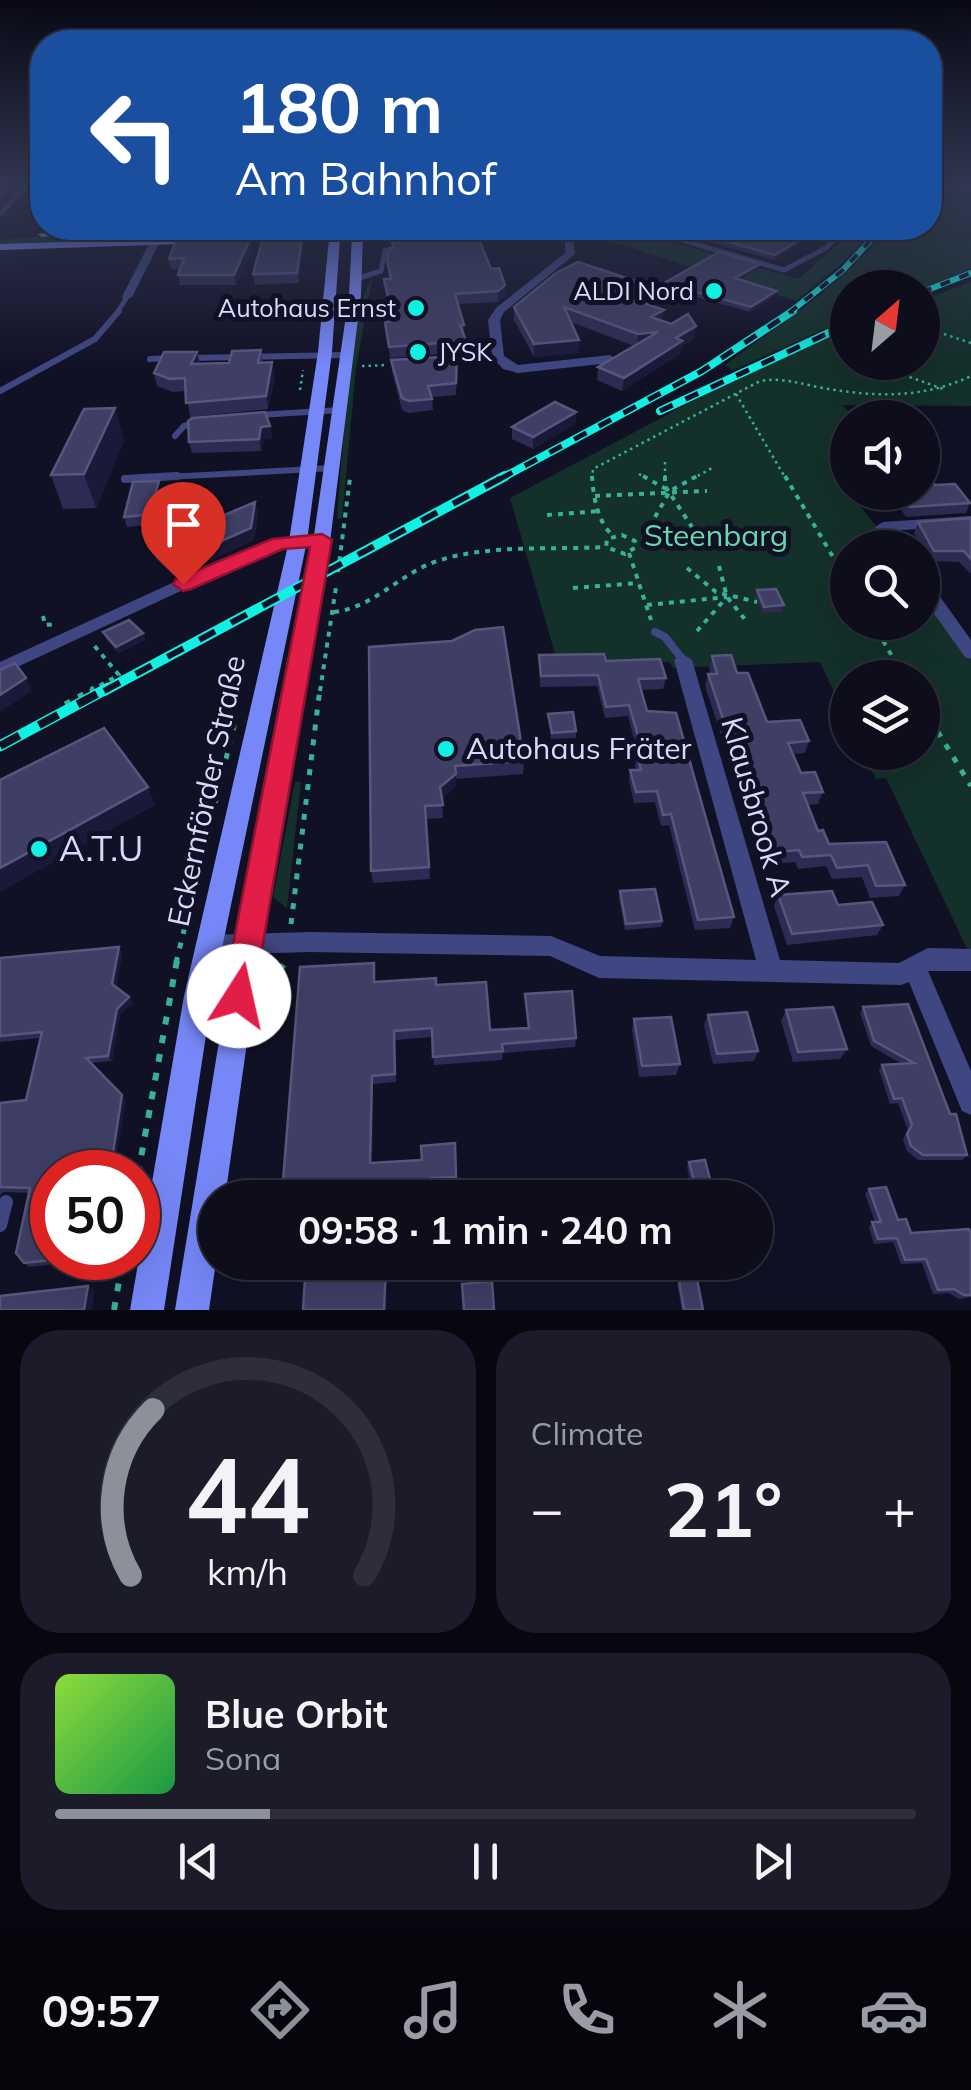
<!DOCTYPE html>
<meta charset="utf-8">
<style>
:root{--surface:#0d0d1c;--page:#1b1b29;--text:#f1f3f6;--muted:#9a9ca3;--line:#2d2d3b;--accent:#8c9099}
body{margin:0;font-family:Mulish,sans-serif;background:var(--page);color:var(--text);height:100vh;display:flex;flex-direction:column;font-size:38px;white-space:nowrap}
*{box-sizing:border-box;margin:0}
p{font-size:32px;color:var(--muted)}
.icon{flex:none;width:55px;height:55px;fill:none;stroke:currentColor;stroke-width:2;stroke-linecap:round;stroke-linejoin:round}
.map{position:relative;height:1310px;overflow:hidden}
.sheet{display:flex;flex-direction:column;gap:20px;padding:20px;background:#07070f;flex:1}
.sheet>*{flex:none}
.top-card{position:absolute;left:30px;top:30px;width:912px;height:210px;border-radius:40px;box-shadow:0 10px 40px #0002,0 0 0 2px var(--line);background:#1a4fa0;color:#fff;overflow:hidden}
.needle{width:65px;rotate:28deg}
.tools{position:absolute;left:830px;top:270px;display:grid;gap:20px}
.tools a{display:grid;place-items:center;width:110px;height:110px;border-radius:50%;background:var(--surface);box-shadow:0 10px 40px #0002,0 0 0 2px var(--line);font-size:50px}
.speed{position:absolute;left:30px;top:1150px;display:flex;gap:20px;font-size:50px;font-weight:700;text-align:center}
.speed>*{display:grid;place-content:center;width:130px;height:130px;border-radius:50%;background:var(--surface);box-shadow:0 10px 40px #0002,0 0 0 2px var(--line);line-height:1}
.speed .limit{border:15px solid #d22;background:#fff;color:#111}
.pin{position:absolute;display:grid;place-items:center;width:85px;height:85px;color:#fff;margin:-102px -42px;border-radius:50% 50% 50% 0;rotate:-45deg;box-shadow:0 0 10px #0007}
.pin .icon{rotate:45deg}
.me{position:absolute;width:110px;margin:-55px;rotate:10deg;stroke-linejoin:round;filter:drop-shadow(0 0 8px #0008)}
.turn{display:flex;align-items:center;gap:35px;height:210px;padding:0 40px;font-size:45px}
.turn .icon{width:130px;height:130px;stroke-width:2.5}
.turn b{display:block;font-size:70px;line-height:85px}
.big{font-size:75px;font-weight:700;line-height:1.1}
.sheet .tile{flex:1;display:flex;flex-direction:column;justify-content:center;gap:15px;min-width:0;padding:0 35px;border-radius:40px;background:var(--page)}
.sheet .dial{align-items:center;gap:0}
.dial svg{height:260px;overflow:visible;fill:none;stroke:var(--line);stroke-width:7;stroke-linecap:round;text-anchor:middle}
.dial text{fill:var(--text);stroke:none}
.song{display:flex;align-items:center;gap:30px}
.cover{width:120px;height:120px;border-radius:15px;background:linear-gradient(135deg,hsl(90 70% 55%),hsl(140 70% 35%))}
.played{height:10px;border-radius:5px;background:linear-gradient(90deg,var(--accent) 25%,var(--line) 25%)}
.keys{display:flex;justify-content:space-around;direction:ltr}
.heat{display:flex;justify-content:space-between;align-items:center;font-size:55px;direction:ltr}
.sheet .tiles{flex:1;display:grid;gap:20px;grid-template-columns:1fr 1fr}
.tile:last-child{grid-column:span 2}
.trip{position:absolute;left:198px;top:1180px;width:575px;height:100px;border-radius:50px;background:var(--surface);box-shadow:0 10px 40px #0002,0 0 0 2px var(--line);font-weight:700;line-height:100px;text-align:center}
.menu{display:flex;height:160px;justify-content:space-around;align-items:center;background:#05050b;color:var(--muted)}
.menu .icon{width:70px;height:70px}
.menu .on{color:var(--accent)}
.menu b{font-size:45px;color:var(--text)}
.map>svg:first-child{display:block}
</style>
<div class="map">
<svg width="971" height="1310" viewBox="0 0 971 1310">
<rect width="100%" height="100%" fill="#111126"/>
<path fill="#14302a" d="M930,183H971V269L923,288H848L847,319L733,370L725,365C782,323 844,284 888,228H930Z
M125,228H154L144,240L0,244V240Z
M184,228H311V234H304L177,240Z
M570,228H625L799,279L855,228H875L843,262L796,301L617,243L590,242Z
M372,279L356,368L342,518L337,519C340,482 352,296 372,279Z
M971,282V406L843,405L852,417L848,418L847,472L844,473L848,492L858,493L851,495L893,547L848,548V622H922L923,590L971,661V957L886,778L876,779L863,753L922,752V678H848L847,720L820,662L673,668L670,662L558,664L510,498L778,356L847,329L848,362H922L923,300Z
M295,782H301L287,908L273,897Z"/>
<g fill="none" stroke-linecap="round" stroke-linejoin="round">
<path stroke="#37b297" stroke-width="2.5" stroke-dasharray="2.5 4" stroke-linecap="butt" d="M463,228L469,242
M413,231L443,228
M944,334L971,343
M362,366L387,365
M879,366L946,390
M300,390L303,370
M736,394L786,479
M665,462V479
M639,474L648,479
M592,479L593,469L760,381C782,377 801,384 823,388C875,397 922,399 971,376
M692,479L712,468"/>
<path stroke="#37b297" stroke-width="4" stroke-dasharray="5 6" stroke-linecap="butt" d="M592,476C593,495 598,525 614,536
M643,476L666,489
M665,476V486L692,527
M785,476L848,582
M595,496L707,491
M547,515L600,511
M655,517L670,491L697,476
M622,535L635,541L636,547L625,554L606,547L607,539Z
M629,553L651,620
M719,566L727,597L747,622
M687,568L716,592L757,602
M338,572L350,478
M573,588L639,583
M647,605L727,597
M334,612C375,607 399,574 437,561C489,544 551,550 606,547
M43,616L45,625L56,624
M872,622L905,678
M697,631L727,597
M90,691L119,675L92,643
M320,691L336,587"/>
<path stroke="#37b297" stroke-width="5" stroke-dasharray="6 9" stroke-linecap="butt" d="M65,704L94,688
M922,706L971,786
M291,924L320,688
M176,963L236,718"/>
<path stroke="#37b297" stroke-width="6" stroke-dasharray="8 11" stroke-linecap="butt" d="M267,986L285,963
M138,1174L177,960
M114,1310L123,1258"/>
<path stroke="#3f4782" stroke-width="5" d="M1,213L25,187
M641,228L784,270L826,248L845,228
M356,279L381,271L385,250
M284,306H329
M117,313L127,297"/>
<path stroke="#3f4782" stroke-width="6" d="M188,358L345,355
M150,359L173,358
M445,361L498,357
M0,391L95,339L119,311
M258,415L340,410
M175,436L184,426L198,422
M130,479L332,468"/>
<path stroke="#3f4782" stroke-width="8" d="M125,479L177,476
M655,632L665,637L683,660"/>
<path stroke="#3f4782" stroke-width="14" d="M0,1225L6,1202"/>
<path fill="#3f4782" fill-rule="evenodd" d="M0,183H42V188L0,189Z
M157,228H167L132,297L123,299L122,297Z
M550,228H560L573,238L575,254L504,312L500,320L504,356L518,365L610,355L616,359L610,363L518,373L503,369L492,357L488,320L496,308L565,253V241Z
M971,516V524L893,531L903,548H888L875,527L883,522Z
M322,535L327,537L330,540L327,543L281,548L256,556L0,675V662L244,550L279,538Z
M922,579L928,580L971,640V659L965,657L922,597Z
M683,654L692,660L780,960L899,963L928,948L971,949V971H928L971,1071V1115L962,1111L909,982L901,985L599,978L550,956L309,952L209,955L201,952L198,945L201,938L209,935L309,932L551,936L600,956L756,960L674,660Z"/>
<path fill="#7687f7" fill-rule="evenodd" d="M79,228H115L110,231L42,237L37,234Z
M330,228H340V231L353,228H406L363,235L361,295L324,590L261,944L225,1198H215L216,1262L209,1310H175L235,944L306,590L349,295L352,236L340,238L332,352L307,541L212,996L164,1310H130L184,996L289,541L318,352L329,239L0,250V244L315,234L329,232Z"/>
<g stroke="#11f0e3" stroke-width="6">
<path id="rail-far3" d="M922,292L971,273
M789,313L843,270L882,228"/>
</g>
<g stroke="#11f0e3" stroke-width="8">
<path id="rail-far2" d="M660,411L848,324
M500,479L702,371L793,311"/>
</g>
<g stroke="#11f0e3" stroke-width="10">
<path id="rail-far1" d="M104,691L505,476"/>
</g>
<g stroke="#11f0e3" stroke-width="11">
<path id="rail" d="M0,746L108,688"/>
</g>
<use href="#rail-far3" stroke="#111126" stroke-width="4" stroke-dasharray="10" stroke-linecap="butt"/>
<use href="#rail-far2" stroke="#111126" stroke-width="5" stroke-dasharray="14" stroke-linecap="butt"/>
<use href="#rail-far1" stroke="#111126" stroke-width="6" stroke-dasharray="18" stroke-linecap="butt"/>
<use href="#rail" stroke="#111126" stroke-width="8" stroke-dasharray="22" stroke-linecap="butt"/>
</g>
<path fill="#2d2b53" d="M42,183V198H24L21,190Z
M661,228H825L774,260Z
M302,237L303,247L299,283L255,285L253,274Z
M250,239L252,249L236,285H180L178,275L180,269H171L169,259Z
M392,242L491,269L505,296L498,302L458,304L464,325L466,352L390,358L385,322L392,321L384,279H389L387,260L393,248Z
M760,264L759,269L740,280L775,296L750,312L664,288V283Z
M634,294L627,298L662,321L694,339L681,347L680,354L622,391L597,380L598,367L634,346L571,322L579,340L578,353L534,357L514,320V307Z
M261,350L263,363L275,376L268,409L190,417L186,391L173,392L157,386L154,373L197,352L200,364L229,363Z
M391,360L457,367L456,395L432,397L433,410L409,413L402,410L392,372Z
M115,408L124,441L96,508L63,509L51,475Z
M576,412V423L533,449L512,439V427Z
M270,426L272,438L263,439L261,451L192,453L189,442Z
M935,485L970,503L966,513L906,517L888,492H922Z
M195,490L197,500L192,520L127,527L124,517L162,492Z
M255,502L258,514L254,540L174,576L156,559L152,546Z
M971,518V574L959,562L929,561L914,533L918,522Z
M757,590L784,605L782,612L763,613L755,596Z
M103,632L143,633L145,640L119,653L106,639Z
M369,647L524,761L523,774L456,779V786L442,799L443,818L426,819L430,879L373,883L371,871Z
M539,655L606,661L666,678L663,689L641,690L647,711L734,917L730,928L695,930L669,825L661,826L655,802L634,803L629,781L630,770H636L635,765L638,754L628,716L605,718L597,686L540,687Z
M712,656L737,673L767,722L809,741L805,753L793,754L801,773L823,792L818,804L807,805L818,831L829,844L905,885L899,896L870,898L862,877L832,879L826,866L798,869L795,862L764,865L705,686L708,674H711L709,668Z
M548,714L576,731V738L551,739Z
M848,715V752L864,753L846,754L832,722L834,716Z
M620,891L662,921L661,927L625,930L619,898Z
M778,895L838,905L883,925L877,935L787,945L774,906Z
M119,947L122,953L116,987L129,997L133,1003L120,1014L112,1061L92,1063L126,1101L52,1258H93L91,1260L29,1267L24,1263L29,1193L4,1192L0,1195V1103L26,1100L40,1038L0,1042V958Z
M374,963L375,981L436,985L490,1030L528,1028L525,994L576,1038L575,1047L503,1053L502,1060L434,1065L432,1037L395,1040L396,1082L373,1084L372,1163L422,1160L455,1143L457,1184L433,1186V1198H284L282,1194Z
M908,1004L967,1155L962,1160H918L907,1151L903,1139L908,1130L898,1103L890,1104L879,1070L882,1065L902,1064L871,1046L860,1013L863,1007Z
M786,1010L847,1049L840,1059L793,1062L781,1021Z
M708,1015L758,1051L754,1061L713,1064L704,1025Z
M634,1019L680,1064L676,1075L639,1077L632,1030Z
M689,1162L711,1183L708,1187L692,1189L687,1167Z
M869,1189L911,1233L971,1234V1297L959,1299L949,1293L933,1294L922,1263L901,1264L893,1242L874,1244L869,1227L872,1222H875L865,1194Z
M679,1280L703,1310H682L677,1284Z"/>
<path fill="#1a1939" d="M9,185L11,192L0,206V195Z
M819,228H825L774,260L775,255Z
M302,237L303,247L299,283L297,273Z
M250,239L252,249L236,285L234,275Z
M760,264L759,269L734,283L735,278Z
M636,281L634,294L613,306L614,293Z
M505,285V296L498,302V291Z
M776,291L775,296L750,312L751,307Z
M664,310L662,323L651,317Z
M696,326L694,339L681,347L680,354L622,391L624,378L676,338Z
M658,332L637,347L638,334Z
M579,340L578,353L534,357V344Z
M197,352L200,365L191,364Z
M272,362L275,376L268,409L266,396Z
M115,408L124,441L96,508L84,474Z
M576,412V423L533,449V437Z
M270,426L272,438L263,439L261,451L259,439L261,427Z
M195,490L197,500L192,520L190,510Z
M255,502L258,514L254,540L174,576L170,564Z
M143,633L145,640L119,653L116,647Z
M26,678L32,691L0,712V695Z
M456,774V786L441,800L440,787Z
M148,787L155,805L0,892V868Z
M119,947L122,953L115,990L112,984Z
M129,997L133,1003L120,1014L112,1061L108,1056L117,1009Z
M372,1076L373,1084L372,1171L370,1163Z
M122,1095L126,1101L114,1172H110Z
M386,1263L388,1270L386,1310H384Z
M88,1286L95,1291L92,1310H84Z"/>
<path fill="#3f3e65" stroke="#57567d" stroke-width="2.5" d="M42,183V190H21L26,185Z
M0,184L9,185L0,195Z
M679,228H819L775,255Z
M302,237L297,273L253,274L263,238Z
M478,237L491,269L499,268L505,285L498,291L455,294L464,325H460L466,341L389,347L385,322L393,321L384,279H391L387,260L389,248H394L392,242Z
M250,239L234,275H178L184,258L169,259L176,241Z
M719,252L760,264L735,278L776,291L751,307L664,283Z
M578,262L636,281L614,293L664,310L651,317L671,324L688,314L696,326L676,338L682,341L624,378L598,367L658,332L638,334L564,307L579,340L534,344L514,307L556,273Z
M261,350L258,363L272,362L266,396L186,403L185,378L170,379L154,373L164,352H197L191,364L229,363L232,351Z
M457,356L456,383L428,386L432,399L409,401L402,398L391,360Z
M555,402L576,412L533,437L512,427Z
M115,408L84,474L51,475L84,409Z
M265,412L270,426L261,427L259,439L189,442L188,421L192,418Z
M922,469L935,485L955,484L970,503L909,507L898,492H922Z
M159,481L156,492L195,490L190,510L124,517L133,482Z
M255,502L251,528L170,564L152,546Z
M971,518V559L964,551H934L918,522Z
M776,589L784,605L764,607L757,590Z
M129,620L143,633L116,647L103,632Z
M503,627L524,761L455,766L456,774L440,787L443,805L425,806L429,867L371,871L369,647L452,641L475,630Z
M604,654L606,661L660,659L666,678L638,679L647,711L676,713L734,917L698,920L671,814L663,815L657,791L636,792L630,770H641L637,754L643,753L629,705L606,707L598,675L541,676L539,655Z
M731,655L737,673H748L767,722L800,720L809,741L788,743L801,773L815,772L823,792L803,793L818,831L823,830L829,844L886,842L905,885L876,886L868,865L837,868L831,855L802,857L799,850L768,853L708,674H717L712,656Z
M15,663L26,678L0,695V670Z
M573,712L576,731L552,733L548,714Z
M848,715V746L834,716Z
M104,728L148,787L0,868V780Z
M655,889L662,921L626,924L620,891Z
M832,891L838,905L872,902L883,925L792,934L778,895Z
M119,947L112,984L129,997L117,1009L108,1056L86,1058L122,1095L110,1172H52V1258H71L24,1263L16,1253L30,1188L0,1187V1103L26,1100L42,1032L0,1036V958Z
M374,963V982L436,978V985L486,982L490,1030L529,1028L525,994L572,991L576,1038L502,1044L503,1051L433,1057L432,1028L394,1031L395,1074L372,1076L370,1163L422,1160L421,1146L455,1143L456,1177L432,1178L433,1196L309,1198L310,1192L282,1194L300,967Z
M908,1004L950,1114H956L967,1155H923L911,1146L907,1134L912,1125L902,1098L894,1099L882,1065L914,1063L874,1041L863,1007Z
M833,1007L847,1049L798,1052L786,1010Z
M747,1012L758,1051L717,1054L708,1015Z
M671,1017L680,1064L642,1066L634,1019Z
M705,1160L711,1183L695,1184L689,1162Z
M490,1186L491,1198H466L465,1189Z
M886,1187L898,1220L906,1219L911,1233L969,1229L971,1234V1295H964L954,1289L938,1290L926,1259L905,1260L897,1238L878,1239L872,1222H881L869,1189Z
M710,1195L711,1198L687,1196Z
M306,1262H368V1264L386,1263L384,1310H303Z
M697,1279L703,1310H684L679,1280Z
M492,1281L494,1310H464L462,1284Z
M88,1286L84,1310H0V1296Z"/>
<linearGradient id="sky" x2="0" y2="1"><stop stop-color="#090915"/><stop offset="0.5" stop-color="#323852"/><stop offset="1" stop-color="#323852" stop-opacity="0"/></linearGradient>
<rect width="971" height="367" fill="url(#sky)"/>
<path fill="#e11d48" stroke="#92132f" stroke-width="2.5" d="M322,534L332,540L254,996L250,1006L239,1010L228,1006L223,996L310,547L283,549L191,589L183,591L173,584L176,579L272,539Z"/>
<g fill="#11f0e3" stroke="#111126" stroke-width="4">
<circle cx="714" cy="291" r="10"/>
<circle cx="416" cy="308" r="10"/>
<circle cx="418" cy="352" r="10"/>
<circle cx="446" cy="749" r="10"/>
<circle cx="39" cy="849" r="10"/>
</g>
<g text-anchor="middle" stroke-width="10" stroke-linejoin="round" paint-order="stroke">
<g font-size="25" fill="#d8dafd" stroke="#111126" text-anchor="end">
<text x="694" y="300">ALDI Nord</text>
<text x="396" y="317">Autohaus Ernst</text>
<text x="438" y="361" text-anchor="start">JYSK</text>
</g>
<g font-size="30" fill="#68d9ab" stroke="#111126">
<text x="716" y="546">Steenbarg</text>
</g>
<g font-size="30" fill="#d8dafd" stroke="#111126" text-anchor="start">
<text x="466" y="759">Autohaus Fräter</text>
</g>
<g font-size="30" fill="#d8dafd" stroke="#111126">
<text transform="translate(207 791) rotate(-78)" y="10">Eckernförder Straße</text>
<text transform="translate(756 807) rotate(74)" y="10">Klausbrook A</text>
</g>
<g font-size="35" fill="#d8dafd" stroke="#111126" text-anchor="start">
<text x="59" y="861">A.T.U</text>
</g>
</g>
</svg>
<div class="tools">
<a><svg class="needle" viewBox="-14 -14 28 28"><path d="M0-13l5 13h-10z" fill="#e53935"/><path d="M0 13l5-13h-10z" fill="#9a9ca3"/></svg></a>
<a><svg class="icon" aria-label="sound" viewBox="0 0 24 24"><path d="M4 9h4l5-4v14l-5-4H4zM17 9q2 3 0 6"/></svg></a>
<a><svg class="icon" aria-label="search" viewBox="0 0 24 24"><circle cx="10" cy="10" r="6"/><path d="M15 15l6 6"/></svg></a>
<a><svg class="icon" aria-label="layers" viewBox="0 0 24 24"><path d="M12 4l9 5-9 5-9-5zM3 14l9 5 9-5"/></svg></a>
</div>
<div class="speed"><div class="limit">50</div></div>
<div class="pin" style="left:183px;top:584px;background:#d93025"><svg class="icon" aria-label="arrive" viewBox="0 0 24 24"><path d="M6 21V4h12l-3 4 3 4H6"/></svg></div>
<svg class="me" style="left:239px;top:996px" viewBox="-20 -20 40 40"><circle r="19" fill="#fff"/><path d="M0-13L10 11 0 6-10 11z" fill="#e11d48"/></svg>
<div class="trip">09:58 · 1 min · 240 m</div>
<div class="top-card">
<div class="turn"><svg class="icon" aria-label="left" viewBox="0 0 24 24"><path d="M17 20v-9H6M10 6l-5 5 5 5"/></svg><div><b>180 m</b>Am Bahnhof</div></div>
</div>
</div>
<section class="sheet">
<div class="tiles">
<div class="tile dial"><svg viewBox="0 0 100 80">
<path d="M14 69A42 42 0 1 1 86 69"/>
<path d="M14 69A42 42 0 0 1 21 18" stroke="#8c9099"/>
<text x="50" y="56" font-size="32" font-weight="700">44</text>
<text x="50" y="72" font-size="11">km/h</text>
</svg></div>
<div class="tile"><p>Climate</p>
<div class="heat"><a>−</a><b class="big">21°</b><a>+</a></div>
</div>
<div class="tile">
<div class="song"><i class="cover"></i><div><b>Blue Orbit</b><p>Sona</p></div></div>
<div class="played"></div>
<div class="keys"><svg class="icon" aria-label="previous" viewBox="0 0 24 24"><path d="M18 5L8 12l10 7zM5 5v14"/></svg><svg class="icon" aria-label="pause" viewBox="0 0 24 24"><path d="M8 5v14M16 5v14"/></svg><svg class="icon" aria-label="next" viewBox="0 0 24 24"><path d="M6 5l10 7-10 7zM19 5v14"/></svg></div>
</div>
</div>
</section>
<nav class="menu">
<b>09:57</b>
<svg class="icon on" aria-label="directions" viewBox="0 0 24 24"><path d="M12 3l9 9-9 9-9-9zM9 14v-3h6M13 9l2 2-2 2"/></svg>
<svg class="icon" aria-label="music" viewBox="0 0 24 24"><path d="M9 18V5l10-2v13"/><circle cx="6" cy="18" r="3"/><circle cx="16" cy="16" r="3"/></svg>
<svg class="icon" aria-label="phone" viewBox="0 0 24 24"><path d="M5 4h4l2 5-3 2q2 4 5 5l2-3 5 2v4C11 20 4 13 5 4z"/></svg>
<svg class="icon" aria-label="climate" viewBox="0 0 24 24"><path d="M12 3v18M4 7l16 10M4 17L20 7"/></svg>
<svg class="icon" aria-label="car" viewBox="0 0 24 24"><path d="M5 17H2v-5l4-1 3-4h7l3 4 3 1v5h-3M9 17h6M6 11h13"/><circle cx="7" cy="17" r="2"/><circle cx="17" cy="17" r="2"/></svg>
</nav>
